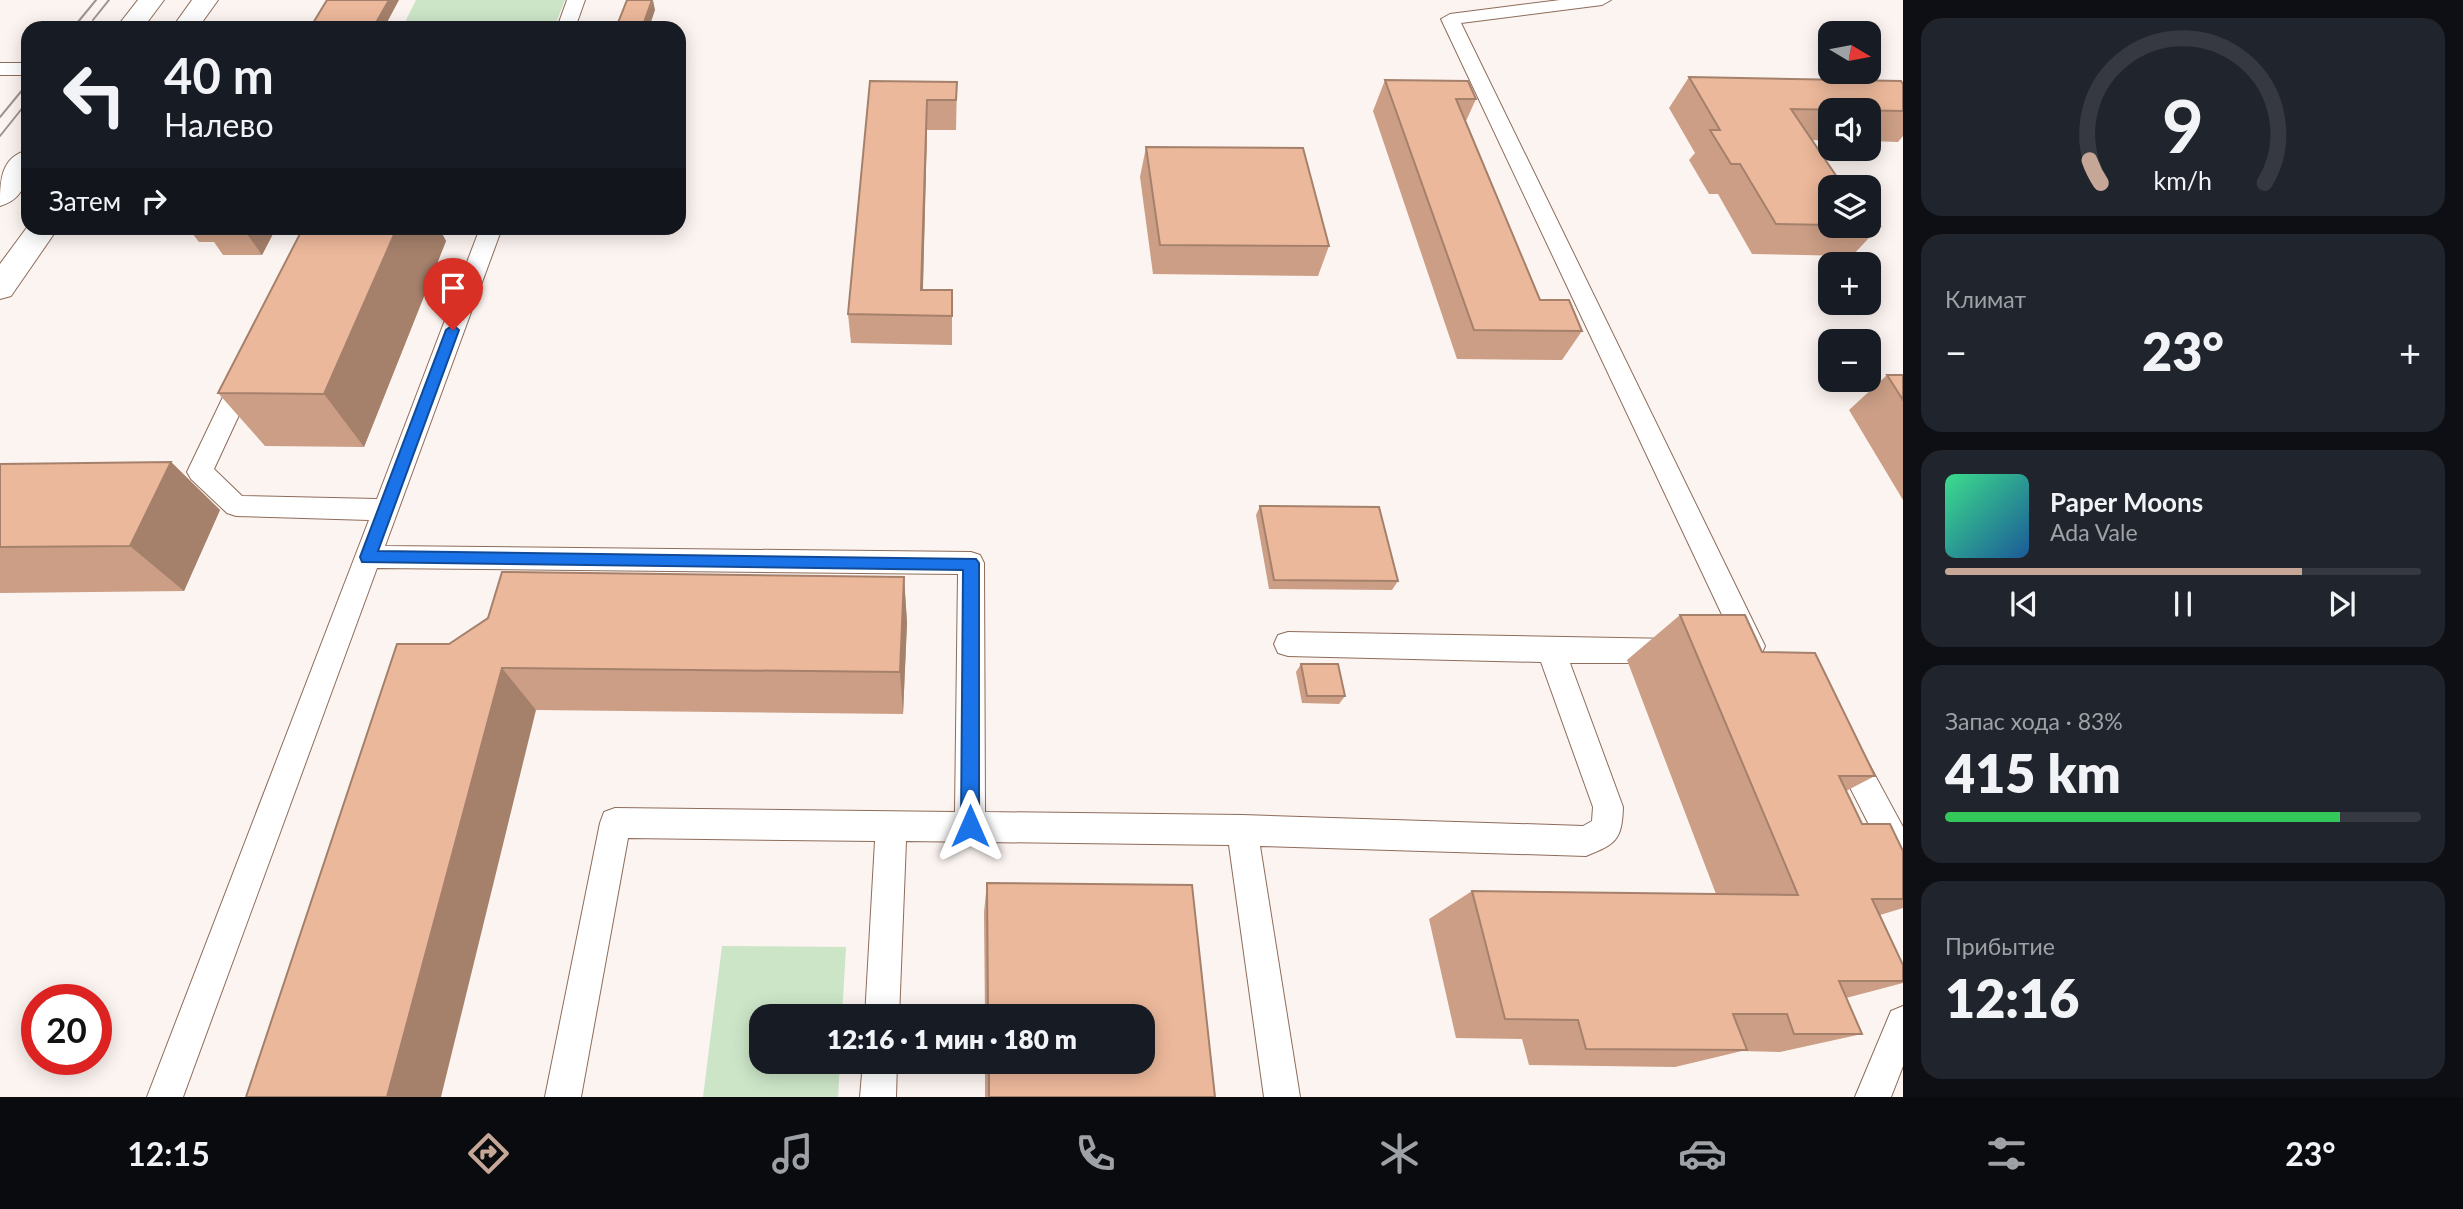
<!DOCTYPE html>
<html lang="ru">
<meta charset="utf-8">
<style>
:root{--surface:#171b24;--page:#20242c;--text:#f1f3f6;--muted:#9ea1a6;--line:#363941;--accent:#c6a797}
body{margin:0;font-family:Lato,sans-serif;background:var(--page);color:var(--text);height:100vh;display:flex;flex-direction:column;font-size:26px;white-space:nowrap}
*{box-sizing:border-box;margin:0}
p{font-size:23px;color:var(--muted)}
.icon{flex:none;width:38px;height:38px;fill:none;stroke:currentColor;stroke-width:2;stroke-linecap:round;stroke-linejoin:round}
.map{position:relative;flex:1;overflow:hidden}
.panel{display:flex;flex-direction:column;gap:18px;padding:18px;background:#0d0f14;width:560px}
.panel>*{flex:none}
.guide{position:absolute;left:21px;top:21px;width:665px;height:214px;border-radius:21px;box-shadow:0 4px 18px #0003;background:#171b24;color:var(--text);overflow:hidden}
.needle{width:46px;rotate:100deg}
.fabs{position:absolute;left:1818px;top:21px;display:grid;gap:14px}
.fabs a{display:grid;place-items:center;width:63px;height:63px;border-radius:14px;background:var(--surface);box-shadow:0 4px 18px #0003;font-size:35px}
.speed{position:absolute;left:21px;top:984px;display:flex;gap:14px;font-size:35px;font-weight:700;text-align:center}
.speed>*{display:grid;place-content:center;width:91px;height:91px;border-radius:50%;background:var(--surface);box-shadow:0 4px 18px #0003;line-height:1}
.speed .limit{border:10px solid #d22;background:#fff;color:#111}
.pin{position:absolute;display:grid;place-items:center;width:60px;height:60px;color:#fff;margin:-72px -30px;border-radius:50% 50% 50% 0;rotate:-45deg;box-shadow:0 0 7px #0007}
.pin .icon{rotate:45deg}
.me{position:absolute;width:77px;margin:-38px;rotate:0deg;stroke-linejoin:round;filter:drop-shadow(0 0 5px #0008)}
.turn{display:flex;align-items:center;gap:24px;height:147px;padding:0 28px;font-size:32px}
.turn .icon{width:91px;height:91px;stroke-width:2.5}
.turn b{display:block;font-size:49px;line-height:60px}
.then{display:flex;align-items:center;height:66px;padding:0 28px;background:#0003;gap:14px;font-size:26px}
.big{font-size:52px;font-weight:800;line-height:1.1}
.panel .tile{flex:1;display:flex;flex-direction:column;justify-content:center;gap:10px;min-width:0;padding:0 24px;border-radius:21px;background:var(--page)}
.panel .dial{align-items:center;gap:0}
.dial svg{height:182px;overflow:visible;fill:none;stroke:var(--line);stroke-width:7;stroke-linecap:round;text-anchor:middle}
.dial text{fill:var(--text);stroke:none}
.song{display:flex;align-items:center;gap:21px}
.cover{width:84px;height:84px;border-radius:10px;background:linear-gradient(135deg,hsl(150 70% 55%),hsl(210 70% 35%))}
.played{height:7px;border-radius:4px;background:linear-gradient(90deg,var(--accent) 75%,var(--line) 75%)}
.keys{display:flex;justify-content:space-around;direction:ltr}
.heat{display:flex;justify-content:space-between;align-items:center;font-size:38px;direction:ltr}
.charge{height:10px;border-radius:5px;background:linear-gradient(90deg,#34c759 83%,var(--line) 0)}
.trip{position:absolute;left:749px;top:1004px;width:406px;height:70px;border-radius:21px;background:var(--surface);box-shadow:0 4px 18px #0003;font-weight:800;line-height:70px;text-align:center}
.tab-bar{display:flex;height:112px;justify-content:space-around;align-items:center;background:#090b0e;color:var(--muted)}
.tab-bar .icon{width:49px;height:49px}
.tab-bar .on{color:var(--accent)}
.tab-bar b{font-size:32px;color:var(--text)}
main{display:flex;flex:1;min-height:0}
.map>svg:first-child{display:block}
</style>
<main>
<div class="map">
<svg width="1903" height="1097" viewBox="0 0 1903 1097">
<rect width="100%" height="100%" fill="#fcf4f0"/>
<path fill="#cce5c7" d="M416,0H565L554,28H402Z
M722,946L846,947L842,1017H761V1062H840L838,1097H703Z"/>
<g fill="none" stroke-linecap="round" stroke-linejoin="round">
<g stroke="#8d6c5a" stroke-width="2">
<path id="lane" d="M567,0H585L575,28H557Z
M1560,0H1611L1602,5L1461,23L1765,646L1761,655L1751,658L1741,655L1441,19L1450,14Z
M0,63H28V75H0Z
M480,228H502L385,546L971,552L980,555L984,563L985,812L1242,815L1583,826L1592,821L1593,807L1541,662L1288,656L1278,653L1274,644L1278,635L1288,632L1674,639L1684,642L1688,651L1684,660L1674,663H1570L1623,807C1622,840 1616,844 1586,856L1260,846L1300,1097H1264L1229,845L906,841L899,1017H865L875,841L628,838L581,1097H545L600,823L604,812L615,808L955,812L958,574L377,568L183,1097H147L369,520L236,516L227,513L191,479L187,472L234,374L238,368L246,365L254,368L258,374L214,469L242,496L377,499Z
M1847,738L1857,742L1903,827V875L1892,870L1832,752L1837,742Z
M1903,1006V1066L1891,1097H1855L1891,1011Z
M863,1062H897L896,1097H860Z"/>
</g>
<g stroke="#8d6c5a" stroke-width="2">
<path id="secondary" d="M138,0H164L143,28H116Z
M192,0H218L198,28H172Z
M28,150C28,174 28,198 0,206C0,182 0,157 28,150Z
M28,226L58,228L11,296L0,299V264Z"/>
</g>
<use href="#lane" fill="#fff" fill-rule="evenodd"/>
<use href="#secondary" fill="#fff" fill-rule="evenodd"/>
<path stroke="#9e938d" stroke-width="2" d="M93,20L109,0
M73,28L96,0
M0,117L28,83
M0,136L28,101"/>
</g>
<path fill="#cb9e85" d="M1689,77L1903,84V136L1898,142L1869,141V110H1830V141L1812,140L1830,187V226H1880L1852,256L1752,254L1718,194H1709L1689,160L1695,153L1669,108Z
M1385,80L1476,99L1466,121L1540,300L1582,331L1562,360L1457,359L1373,111Z
M870,81L957,82L956,130H927L923,290H952V345L851,343L848,314Z
M1146,147L1329,246L1318,276L1153,274L1140,177Z
M188,228H276L262,255H223L214,242H199Z
M303,228H439L446,241L364,447L265,446L218,393Z
M1887,375H1903V500L1849,410Z
M171,462L220,510L184,591L0,593V464Z
M1260,506L1398,581L1392,590L1269,589L1256,515Z
M904,577L907,623L903,714L536,710L449,644Z
M1680,615L1762,652L1875,776L1846,791L1862,824L1903,851V908L1880,915L1903,965V983L1846,998L1862,1034L1780,1052L1742,1051L1675,1067L1529,1065L1522,1039L1456,1038L1429,919L1472,891L1716,894L1627,660Z
M1301,664L1345,696L1339,704L1302,703L1296,672Z
M987,883L1192,885L1215,1097H985V1062H1143V1017H985L984,912Z"/>
<path fill="#a5816c" d="M389,0H399L384,28H373Z
M653,0L655,10L649,28H642Z
M927,100V130L922,319L921,290Z
M250,228H276L262,255L247,234Z
M397,228H439L446,241L364,447L324,394Z
M171,462L220,510L184,591L130,546Z
M904,577L907,623L903,714L900,672Z
M502,668L536,710L441,1097H387Z"/>
<path fill="#ecb89b" stroke="#a5816c" stroke-width="2" d="M327,0H389L373,28H310Z
M627,0H652L642,28H616Z
M1689,77L1901,81L1903,84V111L1791,109L1841,183H1851L1853,187H1830V225L1776,224L1740,164H1731L1710,130H1720Z
M1385,80L1468,81L1476,99H1456L1540,300H1569L1582,331L1474,330Z
M870,81L957,82L956,100H927L921,290H952V316L848,314Z
M1146,147L1303,148L1329,246L1160,245Z
M1869,210L1880,226H1861H1869Z
M211,228H250L247,234H207Z
M303,228H397L324,394L218,393Z
M1887,375H1903V400Z
M171,462L130,546L0,547V464Z
M1260,506L1379,507L1398,581L1274,580Z
M502,572L904,577L900,672L502,668L387,1097H246L397,644H449L488,618Z
M1680,615H1745L1762,652L1815,653L1875,776H1839L1862,824H1890L1903,851V899H1872L1903,965V981H1839L1862,1034H1794L1787,1014H1733L1747,1050L1586,1049L1578,1020L1505,1019L1472,891L1798,895Z
M1301,664H1338L1345,696H1307Z
M987,883L1192,885L1215,1097H989V1062H1143V1017H988Z"/>
<path fill="#1a73e8" stroke="#114b97" stroke-width="2" d="M453,325L459,330L378,551L976,559L979,563V826L976,833L970,836L963,833L961,826L963,570L362,562L360,557L446,330Z"/>
</svg>
<div class="fabs">
<a><svg class="needle" viewBox="-14 -14 28 28"><path d="M0-13l5 13h-10z" fill="#e53935"/><path d="M0 13l5-13h-10z" fill="#9ea1a6"/></svg></a>
<a><svg class="icon" aria-label="sound" viewBox="0 0 24 24"><path d="M4 9h4l5-4v14l-5-4H4zM17 9q2 3 0 6"/></svg></a>
<a><svg class="icon" aria-label="layers" viewBox="0 0 24 24"><path d="M12 4l9 5-9 5-9-5zM3 14l9 5 9-5"/></svg></a>
<a>+</a>
<a>−</a>
</div>
<div class="speed"><div class="limit">20</div></div>
<div class="pin" style="left:453px;top:330px;background:#d93025"><svg class="icon" aria-label="arrive" viewBox="0 0 24 24"><path d="M6 21V4h12l-3 4 3 4H6"/></svg></div>
<svg class="me" style="left:970px;top:826px" viewBox="-20 -20 40 40"><path d="M0-17L14 15 0 8-14 15z" fill="#1a73e8" stroke="#fff" stroke-width="4"/></svg>
<div class="trip">12:16 · 1 мин · 180 m</div>
<div class="guide">
<div class="turn"><svg class="icon" aria-label="left" viewBox="0 0 24 24"><path d="M17 20v-9H6M10 6l-5 5 5 5"/></svg><div><b>40 m</b>Налево</div></div>
<div class="then">Затем<svg class="icon" aria-label="right" viewBox="0 0 24 24"><path d="M7 20v-9h11M14 6l5 5-5 5"/></svg></div>
</div>
</div>
<section class="panel">
<div class="tile dial"><svg viewBox="0 0 100 80">
<path d="M14 69A42 42 0 1 1 86 69"/>
<path d="M14 69A42 42 0 0 1 9 59" stroke="#c6a797"/>
<text x="50" y="56" font-size="32" font-weight="700">9</text>
<text x="50" y="72" font-size="11">km/h</text>
</svg></div>
<div class="tile"><p>Климат</p>
<div class="heat"><a>−</a><b class="big">23°</b><a>+</a></div>
</div>
<div class="tile">
<div class="song"><i class="cover"></i><div><b>Paper Moons</b><p>Ada Vale</p></div></div>
<div class="played"></div>
<div class="keys"><svg class="icon" aria-label="previous" viewBox="0 0 24 24"><path d="M18 5L8 12l10 7zM5 5v14"/></svg><svg class="icon" aria-label="pause" viewBox="0 0 24 24"><path d="M8 5v14M16 5v14"/></svg><svg class="icon" aria-label="next" viewBox="0 0 24 24"><path d="M6 5l10 7-10 7zM19 5v14"/></svg></div>
</div>
<div class="tile"><p>Запас хода · 83%</p><b class="big">415 km</b><div class="charge"></div></div>
<div class="tile"><p>Прибытие</p><b class="big">12:16</b></div>
</section>
</main>
<nav class="tab-bar">
<b>12:15</b>
<svg class="icon on" aria-label="directions" viewBox="0 0 24 24"><path d="M12 3l9 9-9 9-9-9zM9 14v-3h6M13 9l2 2-2 2"/></svg>
<svg class="icon" aria-label="music" viewBox="0 0 24 24"><path d="M9 18V5l10-2v13"/><circle cx="6" cy="18" r="3"/><circle cx="16" cy="16" r="3"/></svg>
<svg class="icon" aria-label="phone" viewBox="0 0 24 24"><path d="M5 4h4l2 5-3 2q2 4 5 5l2-3 5 2v4C11 20 4 13 5 4z"/></svg>
<svg class="icon" aria-label="climate" viewBox="0 0 24 24"><path d="M12 3v18M4 7l16 10M4 17L20 7"/></svg>
<svg class="icon" aria-label="car" viewBox="0 0 24 24"><path d="M5 17H2v-5l4-1 3-4h7l3 4 3 1v5h-3M9 17h6M6 11h13"/><circle cx="7" cy="17" r="2"/><circle cx="17" cy="17" r="2"/></svg>
<svg class="icon" aria-label="filters" viewBox="0 0 24 24"><path d="M4 7h16M4 17h16"/><circle cx="9" cy="7" r="2"/><circle cx="15" cy="17" r="2"/></svg>
<b>23°</b>
</nav>
